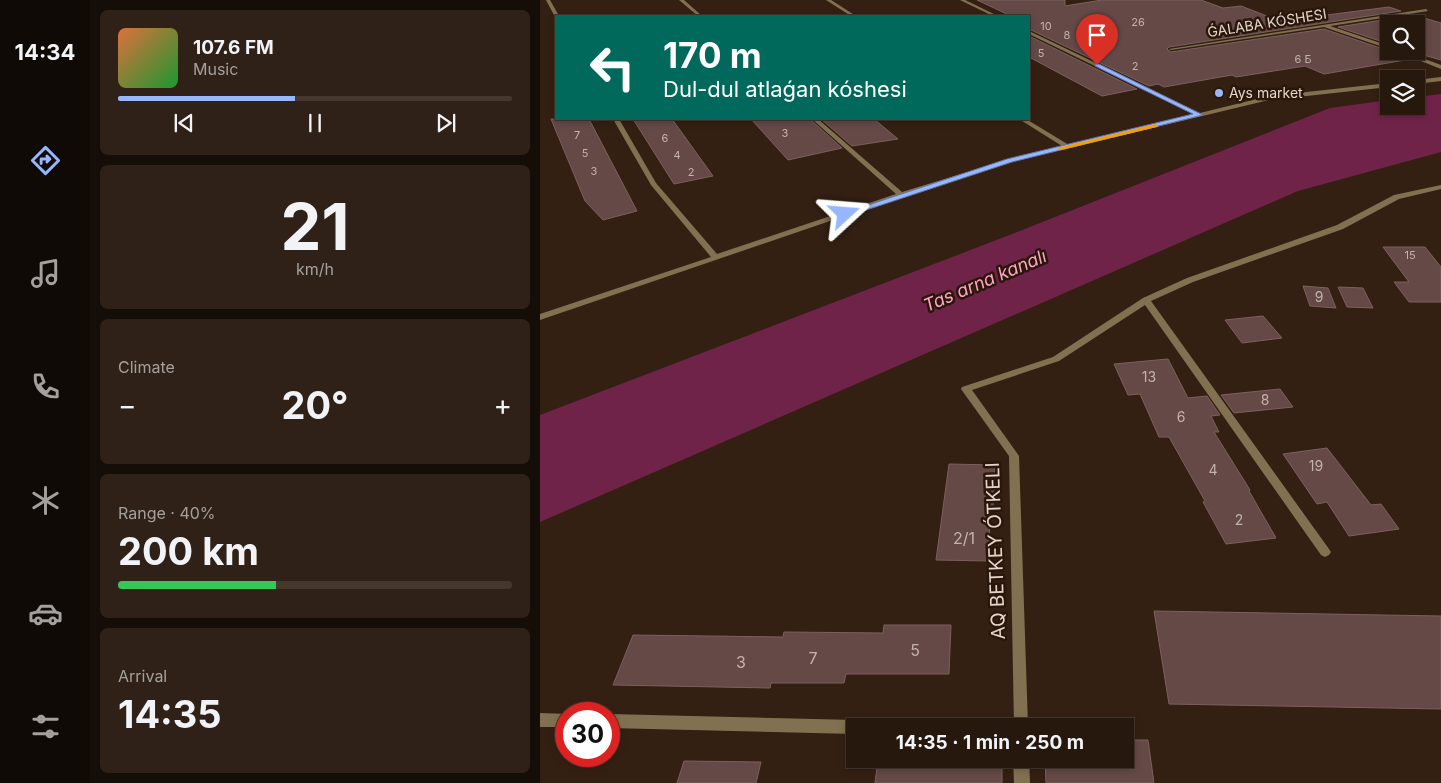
<!DOCTYPE html>
<meta charset="utf-8">
<style>
:root{--surface:#27180e;--page:#2f2117;--text:#f1f3f6;--muted:#a4a09e;--line:#43372e;--accent:#96b6fd}
body{margin:0;font-family:Inter,sans-serif;background:var(--page);color:var(--text);height:100vh;display:flex;flex-direction:column;font-size:19px;white-space:nowrap}
*{box-sizing:border-box;margin:0}
p{font-size:16px;color:var(--muted)}
.icon{flex:none;width:28px;height:28px;fill:none;stroke:currentColor;stroke-width:2;stroke-linecap:round;stroke-linejoin:round}
.map{position:relative;flex:1;overflow:hidden}
.panel{display:flex;flex-direction:column;gap:10px;padding:10px;background:#150d08;width:450px}
.panel>*{flex:none}
.guide{position:absolute;left:15px;top:15px;width:475px;height:105px;border-radius:0px;box-shadow:0 2px 8px #0003,0 0 0 1px var(--line);background:#00695c;color:#fff;overflow:hidden}
.controls{position:absolute;left:840px;top:15px;display:grid;gap:10px}
.controls a{display:grid;place-items:center;width:45px;height:45px;border-radius:0px;background:var(--surface);box-shadow:0 2px 8px #0003,0 0 0 1px var(--line);font-size:25px}
.speed{position:absolute;left:15px;top:702px;display:flex;gap:10px;font-size:25px;font-weight:700;text-align:center}
.speed>*{display:grid;place-content:center;width:65px;height:65px;border-radius:50%;background:var(--surface);box-shadow:0 2px 8px #0003,0 0 0 1px var(--line);line-height:1}
.speed .limit{border:8px solid #d22;background:#fff;color:#111}
.pin{position:absolute;display:grid;place-items:center;width:42px;height:42px;color:#fff;margin:-51px -21px;border-radius:50% 50% 50% 0;rotate:-45deg;box-shadow:0 0 5px #0007}
.pin .icon{rotate:45deg}
.me{position:absolute;width:55px;margin:-28px;rotate:71deg;stroke-linejoin:round;filter:drop-shadow(0 0 4px #0008)}
.turn{display:flex;align-items:center;gap:18px;height:105px;padding:0 25px;font-size:22px}
.turn .icon{width:65px;height:65px;stroke-width:2.5}
.turn b{display:block;font-size:35px;line-height:42px}
.big{font-size:38px;font-weight:700;line-height:1.1}
.panel .tile{flex:1;display:flex;flex-direction:column;justify-content:center;gap:8px;min-width:0;padding:0 18px;border-radius:8px;background:var(--page)}
.panel .dial{align-items:center;gap:0}
.dial b{font-size:65px;line-height:1}
.song{display:flex;align-items:center;gap:15px}
.cover{width:60px;height:60px;border-radius:8px;background:linear-gradient(135deg,hsl(20 70% 55%),hsl(130 70% 35%))}
.played{height:5px;border-radius:2px;background:linear-gradient(90deg,var(--accent) 45%,var(--line) 45%)}
.keys{display:flex;justify-content:space-around;direction:ltr}
.heat{display:flex;justify-content:space-between;align-items:center;font-size:28px;direction:ltr}
.charge{height:8px;border-radius:4px;background:linear-gradient(90deg,#34c759 40%,var(--line) 0)}
.trip{position:absolute;left:306px;top:718px;width:288px;height:50px;border-radius:0px;background:var(--surface);box-shadow:0 2px 8px #0003,0 0 0 1px var(--line);font-weight:700;line-height:50px;text-align:center}
main{display:flex;flex:1;min-height:0}
.menu{display:flex;flex-direction:column;width:90px;justify-content:space-around;align-items:center;background:#100a06;color:var(--muted)}
.menu .icon{width:35px;height:35px}
.menu .on{color:var(--accent)}
.menu b{font-size:22px;color:var(--text)}
.map>svg:first-child{display:block}
</style>
<main>
<nav class="menu">
<b>14:34</b>
<svg class="icon on" aria-label="directions" viewBox="0 0 24 24"><path d="M12 3l9 9-9 9-9-9zM9 14v-3h6M13 9l2 2-2 2"/></svg>
<svg class="icon" aria-label="music" viewBox="0 0 24 24"><path d="M9 18V5l10-2v13"/><circle cx="6" cy="18" r="3"/><circle cx="16" cy="16" r="3"/></svg>
<svg class="icon" aria-label="phone" viewBox="0 0 24 24"><path d="M5 4h4l2 5-3 2q2 4 5 5l2-3 5 2v4C11 20 4 13 5 4z"/></svg>
<svg class="icon" aria-label="climate" viewBox="0 0 24 24"><path d="M12 3v18M4 7l16 10M4 17L20 7"/></svg>
<svg class="icon" aria-label="car" viewBox="0 0 24 24"><path d="M5 17H2v-5l4-1 3-4h7l3 4 3 1v5h-3M9 17h6M6 11h13"/><circle cx="7" cy="17" r="2"/><circle cx="17" cy="17" r="2"/></svg>
<svg class="icon" aria-label="filters" viewBox="0 0 24 24"><path d="M4 7h16M4 17h16"/><circle cx="9" cy="7" r="2"/><circle cx="15" cy="17" r="2"/></svg>
</nav>
<section class="panel">
<div class="tile">
<div class="song"><i class="cover"></i><div><b>107.6 FM</b><p>Music</p></div></div>
<div class="played"></div>
<div class="keys"><svg class="icon" aria-label="previous" viewBox="0 0 24 24"><path d="M18 5L8 12l10 7zM5 5v14"/></svg><svg class="icon" aria-label="pause" viewBox="0 0 24 24"><path d="M8 5v14M16 5v14"/></svg><svg class="icon" aria-label="next" viewBox="0 0 24 24"><path d="M6 5l10 7-10 7zM19 5v14"/></svg></div>
</div>
<div class="tile dial"><b>21</b><p>km/h</p></div>
<div class="tile"><p>Climate</p>
<div class="heat"><a>−</a><b class="big">20°</b><a>+</a></div>
</div>
<div class="tile"><p>Range · 40%</p><b class="big">200 km</b><div class="charge"></div></div>
<div class="tile"><p>Arrival</p><b class="big">14:35</b></div>
</section>
<div class="map">
<svg width="901" height="783" viewBox="0 0 901 783">
<rect width="100%" height="100%" fill="#342013"/>
<path fill="#6f2348" d="M901,94V152L758,191L0,522V415L467,236L790,108L849,100V106H876V97Z"/>
<path fill="#644947" stroke="#7d605e" d="M437,0H525V6L562,0H661L683,8L701,6L740,21L849,7L861,11L629,47L627,49L631,52L784,29L849,51H854L871,59L784,74L765,66L696,77L692,75L624,87L618,84L609,86L489,29V16H471Z
M874,15L901,23V60L869,51H876V24H849V44L798,27Z
M489,36L597,89L562,96L489,57Z
M11,119H49L97,211L63,220L45,201Z
M93,119H132L173,176L134,184Z
M211,119H270L302,148L248,160Z
M281,119H334L358,139L312,146Z
M843,247H885L901,267V302H869L854,282H869Z
M763,286L788,288L796,308L770,306Z
M798,287L823,288L833,308L807,307Z
M723,316L742,338L702,343L685,320Z
M628,359L648,398L667,396L680,415L671,416L679,432H674L710,490L709,491L736,538L686,544L663,502L665,501L629,437H619L600,394L588,395L574,364Z
M740,389L753,407L694,413L681,395Z
M787,448L831,505L841,504L859,529L809,536L787,502L777,504L743,454Z
M409,464L455,465L453,506L450,505L449,561L396,560Z
M614,611L901,616V709L629,704Z
M344,625H411L409,674H306L304,683H231L230,688L73,685L93,635L243,637L244,632L343,633Z
M585,740H608L614,783H506L505,759H585Z
M338,759H462V783H335Z
M144,761L221,762L216,783H137Z"/>
<g fill="none" stroke-linecap="round" stroke-linejoin="round">
<path fill="#827151" fill-rule="evenodd" d="M6,0H10L19,16L15,17Z
M139,0H144L162,16H158Z
M286,0H291L316,16H311Z
M420,0H425L458,16H453Z
M886,9L888,11L790,26L849,46V49L784,27L631,50L629,49Z
M489,31L660,113L729,96L849,83V87L729,100L471,162L363,196L0,320V314L171,257L111,185L73,119H79L116,183L177,254L356,194L272,119H278L362,192L467,160L522,146L479,119H486L529,145L654,114L489,34Z
M856,51H863L901,65V69Z
M901,77V81L876,84V80Z
M901,185V189L859,199L803,229L653,282L611,301L789,549L791,552L789,555L785,557L781,555L605,305L519,361L432,390L479,456L488,726H474L469,456L421,389L422,387L513,357L603,298L647,278L797,225L854,195Z
M0,713L28,714H26V727H0Z
M69,714L315,720L320,722L322,726H315V734L69,728Z
M473,759H489L490,783H474Z"/>
</g>
<path fill="#96b6fd" stroke="#6276a4" d="M555,64H559L663,115L472,162L308,216L301,214L467,159L653,114L555,66Z"/>
<path fill="#f59e0b" d="M615,124L618,126L617,127L521,150L517,148Z"/>
<circle fill="#96b6fd" stroke="#2a170a" stroke-width="2" cx="679" cy="93" r="5"/>
<g text-anchor="middle" stroke-width="5" stroke-linejoin="round" paint-order="stroke">
<g font-size="11" fill="#c4b3ac">
<text x="598" y="26">26</text>
<text x="506" y="30">10</text>
<text x="527" y="39">8</text>
<text x="501" y="57">5</text>
<text x="763" y="63">6 Б</text>
<text x="595" y="70">2</text>
<text x="245" y="137">3</text>
<text x="37" y="139">7</text>
<text x="125" y="142">6</text>
<text x="45" y="157">5</text>
<text x="137" y="159">4</text>
<text x="54" y="175">3</text>
<text x="151" y="176">2</text>
<text x="870" y="259">15</text>
</g>
<g font-size="14" fill="#e4d6ce" stroke="#2a170a">
<text transform="translate(727 23) rotate(-9)" y="5">ǴALABA KÓSHESI</text>
</g>
<g font-size="14" fill="#e4d6ce" stroke="#2a170a" text-anchor="start">
<text x="689" y="98">Ays market</text>
</g>
<g font-size="14" fill="#c4b3ac">
<text x="779" y="302">9</text>
<text x="609" y="382">13</text>
<text x="725" y="405">8</text>
<text x="641" y="422">6</text>
<text x="776" y="471">19</text>
<text x="673" y="475">4</text>
<text x="699" y="525">2</text>
</g>
<g font-size="16" fill="#c4b3ac">
<text x="424" y="544">2/1</text>
<text x="375" y="656">5</text>
<text x="273" y="664">7</text>
<text x="201" y="668">3</text>
</g>
<g font-size="18" font-style="italic" fill="#fea4c8" stroke="#2a170a">
<text transform="translate(445 281) rotate(-23)" y="6">Tas arna kanalı</text>
</g>
<g font-size="19" fill="#e4d6ce" stroke="#2a170a">
<text transform="translate(455 551) rotate(-92)" y="7">AQ BETKEY ÓTKELI</text>
</g>
</g>
</svg>
<div class="controls">
<a><svg class="icon" aria-label="search" viewBox="0 0 24 24"><circle cx="10" cy="10" r="6"/><path d="M15 15l6 6"/></svg></a>
<a><svg class="icon" aria-label="layers" viewBox="0 0 24 24"><path d="M12 4l9 5-9 5-9-5zM3 14l9 5 9-5"/></svg></a>
</div>
<div class="speed"><div class="limit">30</div></div>
<div class="pin" style="left:557px;top:65px;background:#d93025"><svg class="icon" aria-label="arrive" viewBox="0 0 24 24"><path d="M6 21V4h12l-3 4 3 4H6"/></svg></div>
<svg class="me" style="left:305px;top:214px" viewBox="-20 -20 40 40"><path d="M0-17L14 15 0 8-14 15z" fill="#96b6fd" stroke="#fff" stroke-width="4"/></svg>
<div class="trip">14:35 · 1 min · 250 m</div>
<div class="guide">
<div class="turn"><svg class="icon" aria-label="left" viewBox="0 0 24 24"><path d="M17 20v-9H6M10 6l-5 5 5 5"/></svg><div><b>170 m</b>Dul-dul atlaǵan kóshesi</div></div>
</div>
</div>
</main>
